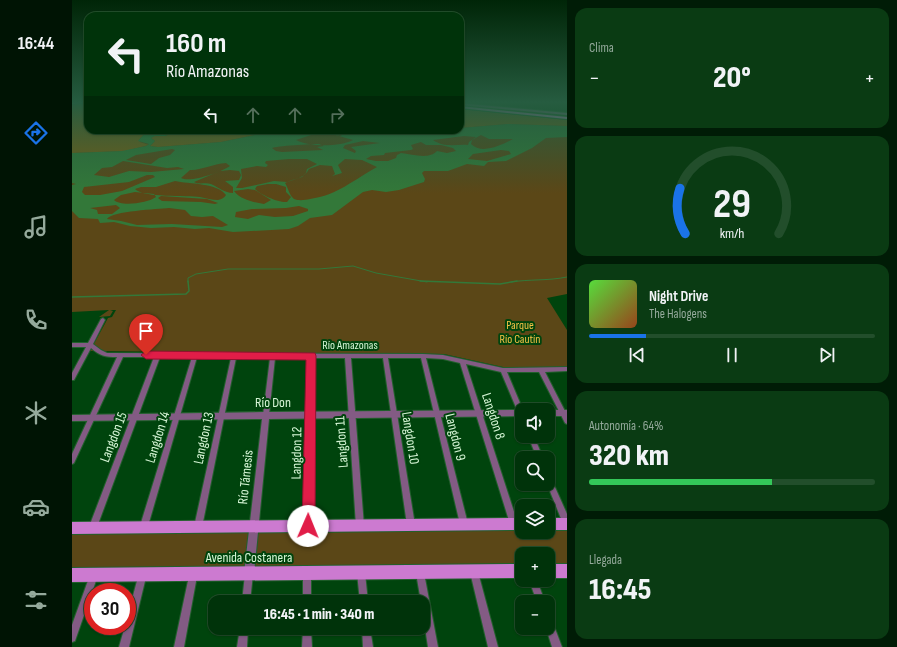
<!DOCTYPE html>
<html lang="es">
<meta charset="utf-8">
<style>
:root{--surface:#00330a;--page:#0a3b13;--text:#f1f3f6;--muted:#95aa9c;--line:#224e2b;--accent:#1a73e8}
body{margin:0;font-family:"Sofia Sans Condensed",sans-serif;background:var(--page);color:var(--text);height:100vh;display:flex;flex-direction:column;font-size:15px;white-space:nowrap}
*{box-sizing:border-box;margin:0}
p{font-size:13px;color:var(--muted)}
.icon{flex:none;width:22px;height:22px;fill:none;stroke:currentColor;stroke-width:2;stroke-linecap:round;stroke-linejoin:round}
.map{position:relative;flex:1;overflow:hidden}
.drawer{display:flex;flex-direction:column;gap:8px;padding:8px;background:#001c06;width:330px}
.drawer>*{flex:none}
.guide{position:absolute;left:12px;top:12px;width:380px;height:122px;border-radius:12px;box-shadow:0 1px 3px #0004,0 0 0 1px var(--line);background:#00330a;color:var(--text);overflow:hidden}
.fabs{position:absolute;left:443px;top:403px;display:grid;gap:8px}
.fabs a{display:grid;place-items:center;width:40px;height:40px;border-radius:8px;background:var(--surface);box-shadow:0 1px 3px #0004,0 0 0 1px var(--line);font-size:20px}
.speed{position:absolute;left:12px;top:583px;display:flex;gap:8px;font-size:20px;font-weight:700;text-align:center}
.speed>*{display:grid;place-content:center;width:52px;height:52px;border-radius:50%;background:var(--surface);box-shadow:0 1px 3px #0004,0 0 0 1px var(--line);line-height:1}
.speed .limit{border:6px solid #d22;background:#fff;color:#111}
.pin{position:absolute;display:grid;place-items:center;width:34px;height:34px;color:#fff;margin:-41px -17px;border-radius:50% 50% 50% 0;rotate:-45deg;box-shadow:0 0 4px #0007}
.pin .icon{rotate:45deg}
.me{position:absolute;width:44px;margin:-22px;rotate:1deg;stroke-linejoin:round;filter:drop-shadow(0 0 3px #0008)}
.turn{display:flex;align-items:center;gap:14px;height:84px;padding:0 16px;font-size:18px}
.turn .icon{width:52px;height:52px;stroke-width:2.5}
.turn b{display:block;font-size:28px;line-height:34px}
.lanes{display:flex;align-items:center;height:38px;padding:0 16px;background:#0003;justify-content:center;gap:20px;direction:ltr}
.lanes .off{opacity:.35}
.big{font-size:30px;font-weight:800;line-height:1.1}
.drawer .widget{flex:1;display:flex;flex-direction:column;justify-content:center;gap:6px;min-width:0;padding:0 14px;border-radius:12px;background:var(--page)}
.drawer .dial{align-items:center;gap:0}
.dial svg{height:104px;overflow:visible;fill:none;stroke:var(--line);stroke-width:7;stroke-linecap:round;text-anchor:middle}
.dial text{fill:var(--text);stroke:none}
.song{display:flex;align-items:center;gap:12px}
.cover{width:48px;height:48px;border-radius:6px;background:linear-gradient(135deg,hsl(110 70% 55%),hsl(20 70% 35%))}
.played{height:4px;border-radius:2px;background:linear-gradient(90deg,var(--accent) 20%,var(--line) 20%)}
.keys{display:flex;justify-content:space-around;direction:ltr}
.heat{display:flex;justify-content:space-between;align-items:center;font-size:22px;direction:ltr}
.charge{height:6px;border-radius:3px;background:linear-gradient(90deg,#34c759 64%,var(--line) 0)}
.trip{position:absolute;left:136px;top:595px;width:222px;height:40px;border-radius:12px;background:var(--surface);box-shadow:0 1px 3px #0004,0 0 0 1px var(--line);font-weight:800;line-height:40px;text-align:center}
main{display:flex;flex:1;min-height:0}
.tabs{display:flex;flex-direction:column;width:72px;justify-content:space-around;align-items:center;background:#001404;color:var(--muted)}
.tabs .icon{width:28px;height:28px}
.tabs .selected{color:var(--accent)}
.tabs b{font-size:18px;color:var(--text)}
.map>svg:first-child{display:block}
</style>
<main>
<nav class="tabs">
<b>16:44</b>
<svg class="icon selected" aria-label="directions" viewBox="0 0 24 24"><path d="M12 3l9 9-9 9-9-9zM9 14v-3h6M13 9l2 2-2 2"/></svg>
<svg class="icon" aria-label="music" viewBox="0 0 24 24"><path d="M9 18V5l10-2v13"/><circle cx="6" cy="18" r="3"/><circle cx="16" cy="16" r="3"/></svg>
<svg class="icon" aria-label="phone" viewBox="0 0 24 24"><path d="M5 4h4l2 5-3 2q2 4 5 5l2-3 5 2v4C11 20 4 13 5 4z"/></svg>
<svg class="icon" aria-label="climate" viewBox="0 0 24 24"><path d="M12 3v18M4 7l16 10M4 17L20 7"/></svg>
<svg class="icon" aria-label="car" viewBox="0 0 24 24"><path d="M5 17H2v-5l4-1 3-4h7l3 4 3 1v5h-3M9 17h6M6 11h13"/><circle cx="7" cy="17" r="2"/><circle cx="17" cy="17" r="2"/></svg>
<svg class="icon" aria-label="filters" viewBox="0 0 24 24"><path d="M4 7h16M4 17h16"/><circle cx="9" cy="7" r="2"/><circle cx="15" cy="17" r="2"/></svg>
</nav>
<div class="map">
<svg width="495" height="647" viewBox="0 0 495 647">
<rect width="100%" height="100%" fill="#00440d"/>
<path fill="#5b4717" d="M0,109L16,130H388V110L495,121V294L475,298L495,330V367H431L372,354L18,351L36,318L40,317L44,310H38L41,311L38,316L27,317L37,310L0,312Z
M476,526H495V567L476,568V554H450V568L0,573V530L450,527V532H476Z"/>
<path fill="#7b5e14" d="M16,103V130H69L74,132L67,140L68,142L77,145L53,151L0,153V104Z
M388,109L495,120V126L436,124L388,128Z
M81,130L101,132L106,130H229L230,132L228,134L193,133L149,142L86,147L78,146L83,141L79,138L82,136H96L79,132Z
M287,130H338C329,136 295,137 287,130Z"/>
<path fill="#337839" fill-rule="evenodd" d="M436,124L495,126V137L474,138L460,148L434,161L416,162L412,166L395,164L376,171H352L350,173L353,179L352,182L327,190L314,192L300,190L291,192L260,215L238,218L226,226L217,229L161,232L137,228L123,229L102,227L79,228L58,226L42,222L28,223L26,219L7,218L0,211V185L4,184L0,183V153L50,151L74,146L77,144L66,141L74,132L69,130H81L79,131L96,136H83L79,138L83,141L78,146L86,147L149,142L193,133H219L229,134V130H265L256,132L268,136L276,132L277,134H280L283,130C288,130 290,133 294,135C297,135 331,134 332,134C334,133 336,131 338,130H388V128ZM242,134H260L281,140C268,147 237,147 224,140ZM409,135L417,139H441C430,145 410,155 399,144L400,140ZM392,136L404,137L397,142L396,145C384,144 372,148 361,140ZM291,141L308,143L279,147L284,151L283,153L271,148L273,145ZM349,142L354,145H369L381,148L384,151L375,153L365,151C357,160 340,154 329,153L325,155L324,158L316,161H304L294,159L299,156L312,155L313,153L339,150L341,149L339,145ZM247,144L252,146L245,147L251,150L210,152L204,151L200,148C203,146 240,144 247,144ZM100,149L103,150L98,155L87,158L79,164L54,160L64,155ZM429,150L437,151L439,154L415,161L396,159L401,154ZM217,159H235L245,164L235,169L234,173L230,177L215,182L202,181L170,188H164L170,178L169,169L185,166L194,167L196,165L193,163L194,161ZM273,159L290,160L305,167C281,180 266,195 238,199C233,200 227,201 222,199C217,195 216,187 213,183C223,178 232,179 237,169L248,165L260,166L263,174L260,176L270,173L266,165ZM51,161L95,168L106,167L112,169L79,172L57,171L37,177L22,175L30,168L40,167ZM154,163L158,166C149,172 119,183 109,178L118,170C127,171 140,164 154,163ZM158,170L167,171L169,175L167,180L153,181L161,187V193C153,193 146,187 139,184C133,182 128,185 122,182L148,171ZM75,175H81L83,177L50,191L28,195H13L10,192L12,187L57,182ZM103,181C117,184 146,183 154,195C152,198 150,199 146,200C140,200 134,198 128,197C115,195 71,198 63,189L69,187H84ZM196,184H204L214,187V192L219,197L215,202C207,203 189,195 183,189L185,186ZM176,189L183,190L199,200L192,204C181,202 169,200 162,191ZM63,192L82,194L84,197C76,203 49,207 42,200L49,195ZM89,196L135,199L146,203L143,204L129,202L90,201L86,198ZM44,205L48,208L40,214H26L25,210L18,208ZM227,206L236,209V211L221,216L203,217L187,215L176,219L163,217L164,212L180,209L214,208ZM97,208L113,210L119,216L130,217L141,216L156,225L150,227L100,224L65,225L49,221L35,219C40,211 86,209 97,208Z"/>
<g fill="none" stroke-linecap="round" stroke-linejoin="round">
<path stroke="#337839" stroke-width="1" d="M116,282V278L124,274L156,269H247L281,266L304,273L355,282
M439,282C458,279 476,281 495,277"/>
<path stroke="#337839" stroke-width="1.5" d="M348,281L428,284L445,281
M0,297L114,294L117,291L116,281"/>
<g stroke="#22602d" stroke-width="2">
<path id="minor" d="M31,318L33,320L21,344L29,350L35,353L351,354L371,355L431,368L495,367V371L473,372L495,415V424L493,423L467,372H435L451,410H450V418L448,417L429,372L394,364L446,524L445,527L442,528L439,527L388,363L371,359L354,358L396,524L395,527L392,528L389,527L388,524L349,358H316L343,525L342,528L339,529L336,528L335,525L311,358H279L292,526L291,529L288,530L285,529L284,526L273,358H242L241,526L240,529L237,530L234,529L233,526L236,358H203L197,415L196,417L194,418L192,417L191,415L198,358H164L130,527L129,530L126,531L123,530L122,527L159,358L125,357L76,526L75,529L72,530L69,529L68,526L120,357H88L25,527L24,530L21,531L18,530L17,527L82,357H51L2,463L0,464V454L45,357C33,357 28,356 19,348L2,380H0V373L14,347H0V343H16L29,319Z
M456,436H462L471,458H465Z
M476,475L478,476L495,514V527L492,526L475,484H476Z
M402,568L405,569L406,572L426,647H416L398,572L399,569Z
M289,569L292,570L293,573L296,602H288L285,573L286,570Z
M348,569L351,570L352,573L366,647H356L351,615V602H349L344,573L345,570Z
M177,570L180,571L181,574L178,602H170L173,574L174,571Z
M235,570L238,571L239,574V602H231V574L232,571Z
M22,571L25,572L26,575L4,638L3,641L0,642V625L18,575L19,572Z
M121,572L124,573L125,576L112,647H102L117,576L118,573Z
M70,573L73,574L74,577L57,647H47L53,626H55V618L66,577L67,574Z
M457,580H465L473,602H465Z
M476,617L479,618L490,647H480L474,628H476Z
M168,628H176L175,647H165Z
M231,628H239L240,647H230Z
M290,628H298L301,647H291Z"/>
</g>
<g stroke="#22602d" stroke-width="2">
<path id="tertiary" d="M450,410V416L197,419L182,573L180,576L177,578L174,576L172,573L190,419L0,421V415L192,412H196L450,410H451Z
M475,410H495V416H476V410Z"/>
</g>
<g stroke="#22602d" stroke-width="2">
<path id="secondary" d="M388,103L495,113V115L388,105Z"/>
</g>
<g stroke="#22602d" stroke-width="2">
<path id="primary" d="M450,518V530L0,534V522Z
M476,518H495V530H476Z
M450,564V578L0,582V568Z
M476,564H495V578H476Z"/>
</g>
<g stroke="#22602d" stroke-width="2">
<path id="motorway" d="M0,102H16L0,104Z
M388,106L495,117V119L388,108Z"/>
</g>
<use href="#minor" fill="#835b84" fill-rule="evenodd"/>
<use href="#tertiary" fill="#835b84" fill-rule="evenodd"/>
<use href="#secondary" fill="#ac6caf" fill-rule="evenodd"/>
<use href="#primary" fill="#cc7ad0" fill-rule="evenodd"/>
<use href="#motorway" fill="#e985ee" fill-rule="evenodd"/>
</g>
<linearGradient id="sky" x2="0" y2="1"><stop stop-color="#002507"/><stop offset="0.53" stop-color="#265c40"/><stop offset="1" stop-color="#265c40" stop-opacity="0"/></linearGradient>
<rect width="495" height="193" fill="url(#sky)"/>
<path fill="#e11d48" stroke="#92132f" d="M74,351L243,353L244,356L243,526L241,531L236,533L232,531L230,526L234,360L74,359L69,355Z"/>
<g text-anchor="middle" stroke-width="4" stroke-linejoin="round" paint-order="stroke">
<g font-size="12" fill="#f6c347" stroke="#00440d">
<text x="448" y="329">Parque<tspan x="448" dy="14">Río Cautín</tspan></text>
</g>
<g font-size="12" fill="#d6f6d6" stroke="#00440d">
<text x="278" y="349">Río Amazonas</text>
</g>
<g font-size="14" fill="#d6f6d6" stroke="#00440d">
<text x="201" y="407">Río Don</text>
<text transform="translate(422 416) rotate(72)" y="5">Langdon 8</text>
<text transform="translate(41 437) rotate(-69)" y="5">Langdon 15</text>
<text transform="translate(85 437) rotate(-73)" y="5">Langdon 14</text>
<text transform="translate(384 437) rotate(76)" y="5">Langdon 9</text>
<text transform="translate(131 438) rotate(-78)" y="5">Langdon 13</text>
<text transform="translate(339 438) rotate(81)" y="5">Langdon 10</text>
<text transform="translate(269 442) rotate(-94)" y="5">Langdon 11</text>
<text transform="translate(224 453) rotate(-89)" y="5">Langdon 12</text>
<text transform="translate(173 477) rotate(-84)" y="5">Río Támesis</text>
<text x="177" y="562">Avenida Costanera</text>
</g>
</g>
</svg>
<div class="fabs">
<a><svg class="icon" aria-label="sound" viewBox="0 0 24 24"><path d="M4 9h4l5-4v14l-5-4H4zM17 9q2 3 0 6"/></svg></a>
<a><svg class="icon" aria-label="search" viewBox="0 0 24 24"><circle cx="10" cy="10" r="6"/><path d="M15 15l6 6"/></svg></a>
<a><svg class="icon" aria-label="layers" viewBox="0 0 24 24"><path d="M12 4l9 5-9 5-9-5zM3 14l9 5 9-5"/></svg></a>
<a>+</a>
<a>−</a>
</div>
<div class="speed"><div class="limit">30</div></div>
<div class="pin" style="left:74px;top:355px;background:#d93025"><svg class="icon" aria-label="arrive" viewBox="0 0 24 24"><path d="M6 21V4h12l-3 4 3 4H6"/></svg></div>
<svg class="me" style="left:236px;top:526px" viewBox="-20 -20 40 40"><circle r="19" fill="#fff"/><path d="M0-13L10 11 0 6-10 11z" fill="#e11d48"/></svg>
<div class="trip">16:45 · 1 min · 340 m</div>
<div class="guide">
<div class="turn"><svg class="icon" aria-label="left" viewBox="0 0 24 24"><path d="M17 20v-9H6M10 6l-5 5 5 5"/></svg><div><b>160 m</b>Río Amazonas</div></div>
<div class="lanes"><svg class="icon" aria-label="left" viewBox="0 0 24 24"><path d="M17 20v-9H6M10 6l-5 5 5 5"/></svg><svg class="icon off" aria-label="ahead" viewBox="0 0 24 24"><path d="M12 20V5M6 11l6-6 6 6"/></svg><svg class="icon off" aria-label="ahead" viewBox="0 0 24 24"><path d="M12 20V5M6 11l6-6 6 6"/></svg><svg class="icon off" aria-label="right" viewBox="0 0 24 24"><path d="M7 20v-9h11M14 6l5 5-5 5"/></svg></div>
</div>
</div>
<section class="drawer">
<div class="widget"><p>Clima</p>
<div class="heat"><a>−</a><b class="big">20°</b><a>+</a></div>
</div>
<div class="widget dial"><svg viewBox="0 0 100 80">
<path d="M14 69A42 42 0 1 1 86 69"/>
<path d="M14 69A42 42 0 0 1 10 34" stroke="#1a73e8"/>
<text x="50" y="56" font-size="32" font-weight="700">29</text>
<text x="50" y="72" font-size="11">km/h</text>
</svg></div>
<div class="widget">
<div class="song"><i class="cover"></i><div><b>Night Drive</b><p>The Halogens</p></div></div>
<div class="played"></div>
<div class="keys"><svg class="icon" aria-label="previous" viewBox="0 0 24 24"><path d="M18 5L8 12l10 7zM5 5v14"/></svg><svg class="icon" aria-label="pause" viewBox="0 0 24 24"><path d="M8 5v14M16 5v14"/></svg><svg class="icon" aria-label="next" viewBox="0 0 24 24"><path d="M6 5l10 7-10 7zM19 5v14"/></svg></div>
</div>
<div class="widget"><p>Autonomía · 64%</p><b class="big">320 km</b><div class="charge"></div></div>
<div class="widget"><p>Llegada</p><b class="big">16:45</b></div>
</section>
</main>
